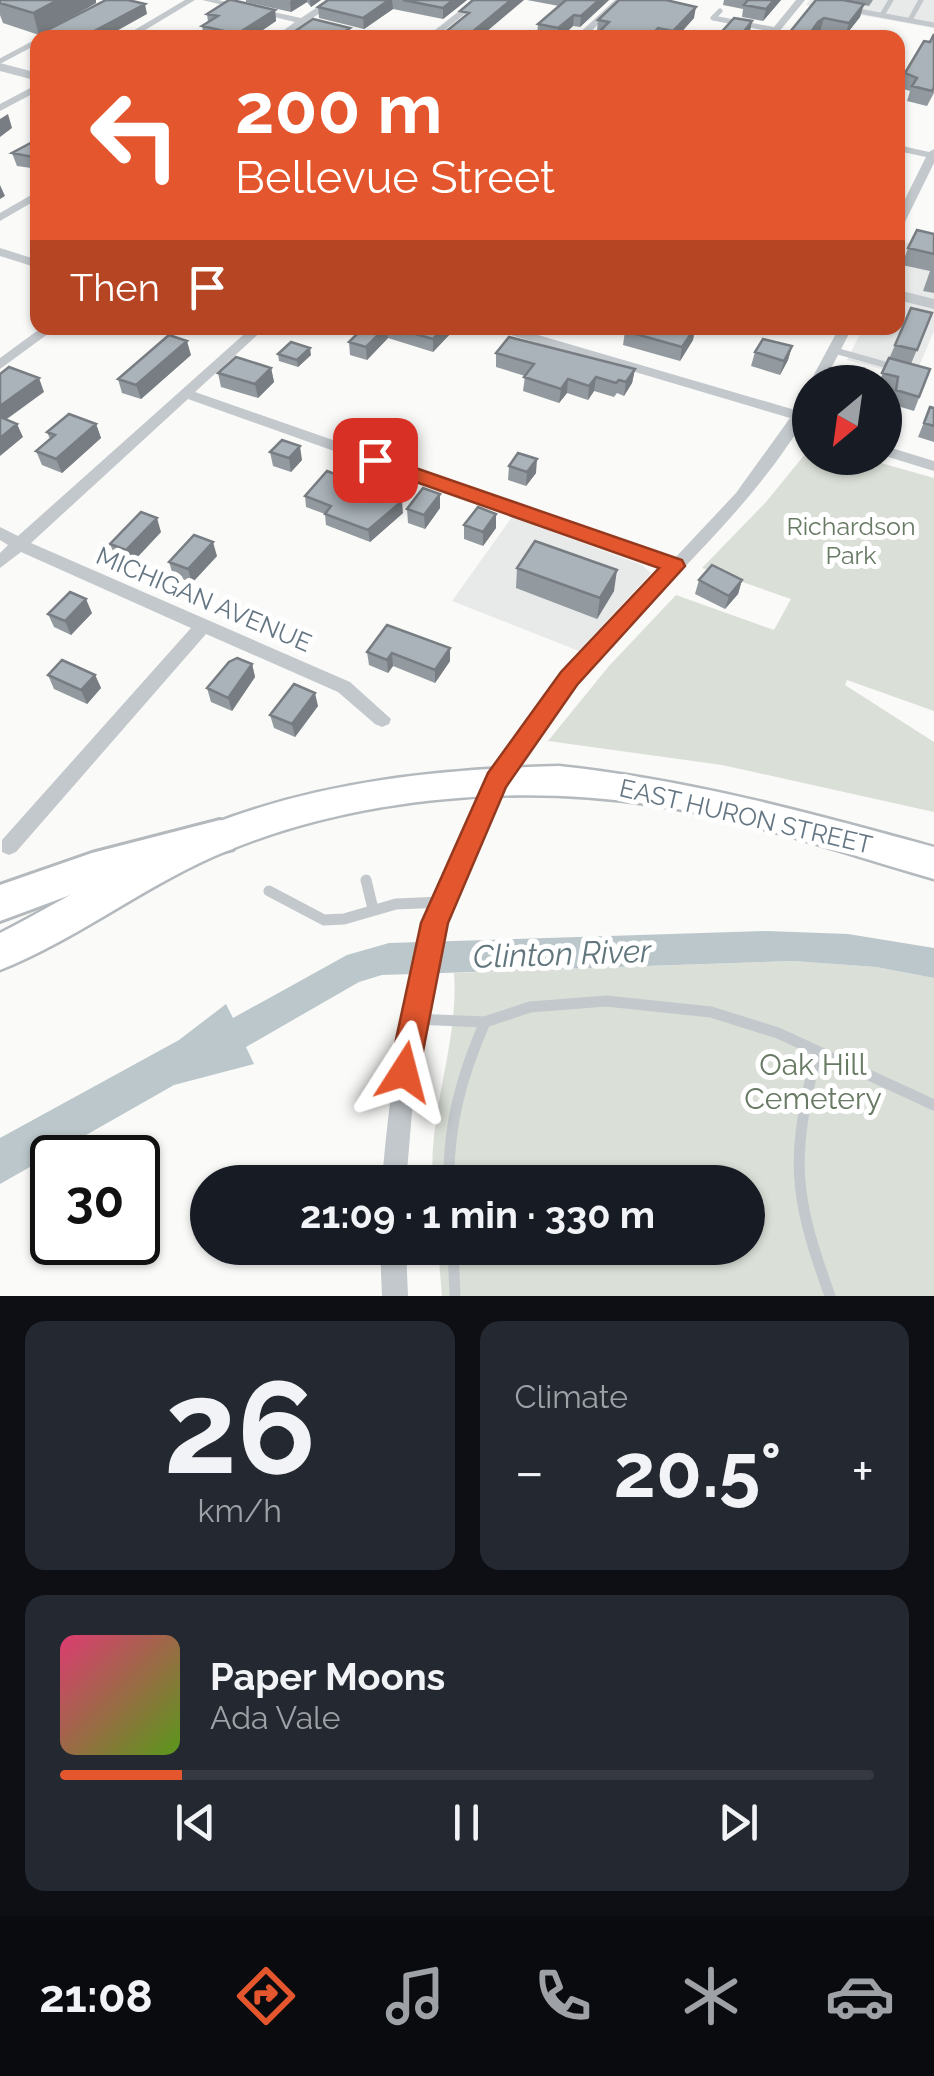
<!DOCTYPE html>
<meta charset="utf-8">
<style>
:root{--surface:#171b24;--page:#242831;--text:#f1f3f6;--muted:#9ea1a6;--line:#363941;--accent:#e4572e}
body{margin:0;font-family:Raleway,sans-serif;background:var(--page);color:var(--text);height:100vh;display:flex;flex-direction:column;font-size:38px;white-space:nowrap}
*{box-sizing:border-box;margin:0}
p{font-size:32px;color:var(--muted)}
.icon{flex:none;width:55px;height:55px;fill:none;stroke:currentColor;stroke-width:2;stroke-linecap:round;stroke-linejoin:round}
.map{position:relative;height:1296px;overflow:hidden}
.side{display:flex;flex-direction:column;gap:25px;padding:25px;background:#0d0f14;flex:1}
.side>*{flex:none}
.guide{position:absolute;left:30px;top:30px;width:875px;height:305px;border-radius:20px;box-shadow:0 2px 8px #0004;background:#e4572e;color:#fff;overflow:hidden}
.needle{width:65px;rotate:209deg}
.buttons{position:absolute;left:792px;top:365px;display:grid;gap:20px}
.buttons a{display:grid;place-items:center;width:110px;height:110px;border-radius:50%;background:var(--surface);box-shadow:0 2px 8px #0004;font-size:50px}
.speed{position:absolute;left:30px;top:1135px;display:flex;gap:20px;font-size:50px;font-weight:700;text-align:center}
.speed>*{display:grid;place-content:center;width:130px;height:130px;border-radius:50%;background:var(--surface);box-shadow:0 2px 8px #0004;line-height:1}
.speed .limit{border:5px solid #111;border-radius:15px;background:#fff;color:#111}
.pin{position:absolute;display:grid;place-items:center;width:85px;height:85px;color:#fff;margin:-42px;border-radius:20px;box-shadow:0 5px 15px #0006}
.me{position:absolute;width:110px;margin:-55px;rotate:9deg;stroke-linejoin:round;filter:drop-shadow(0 0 8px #0008)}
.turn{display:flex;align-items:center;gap:35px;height:210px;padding:0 40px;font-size:45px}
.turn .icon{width:130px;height:130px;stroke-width:2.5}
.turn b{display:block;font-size:70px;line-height:85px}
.then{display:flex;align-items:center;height:95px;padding:0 40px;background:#0003;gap:20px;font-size:38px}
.big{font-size:75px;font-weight:700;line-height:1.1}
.side .tile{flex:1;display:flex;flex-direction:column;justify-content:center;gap:15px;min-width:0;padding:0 35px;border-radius:20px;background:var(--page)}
.side .dial{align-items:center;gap:0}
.dial b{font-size:130px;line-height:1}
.song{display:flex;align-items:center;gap:30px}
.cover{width:120px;height:120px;border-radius:15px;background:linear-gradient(135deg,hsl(340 70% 55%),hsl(90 70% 35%))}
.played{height:10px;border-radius:5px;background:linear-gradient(90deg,var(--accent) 15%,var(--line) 15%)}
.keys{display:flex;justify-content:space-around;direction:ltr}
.heat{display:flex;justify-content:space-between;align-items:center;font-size:55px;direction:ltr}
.side .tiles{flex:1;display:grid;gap:25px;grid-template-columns:1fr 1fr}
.tile:last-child{grid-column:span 2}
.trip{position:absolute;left:190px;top:1165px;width:575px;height:100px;border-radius:50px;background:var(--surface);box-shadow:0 2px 8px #0004;font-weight:700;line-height:100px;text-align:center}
.tab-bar{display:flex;height:160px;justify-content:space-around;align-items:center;background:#090b0e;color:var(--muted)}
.tab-bar .icon{width:70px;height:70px}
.tab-bar .active{color:var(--accent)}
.tab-bar b{font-size:45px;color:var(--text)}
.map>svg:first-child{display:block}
</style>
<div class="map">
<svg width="934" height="1296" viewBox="0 0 934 1296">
<rect width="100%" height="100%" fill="#fafaf8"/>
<path fill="#e8e9e9" d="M810,0H934V28L806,5Z
M898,240L934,250V331L914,378L847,360L863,328H898Z
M512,517L642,565L651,573L579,651L452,601Z"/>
<path fill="#dadfd7" d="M810,448V458H863L934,478V711L847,680L845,685L934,742V812L722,765L548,741L609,666L676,595L774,630L791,599L702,568L766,502Z
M792,961L876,967L934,978V1296H442L438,1248H748V1182H433C428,1112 459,1043 454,973Z"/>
<path fill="#bbc7cb" d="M767,931L848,934L934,948V978L876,967L792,961L382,975L359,982L246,1047L254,1064L174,1085L0,1184V1138L179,1040L226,1004L233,1018L347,955L389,943Z"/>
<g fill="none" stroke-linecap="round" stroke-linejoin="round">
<g stroke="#b4b9bd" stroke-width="5">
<path id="trunk" d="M559,766C690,780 807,812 934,847V879C840,852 744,818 647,804C512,784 356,798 229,850C149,882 80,938 0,970V933C70,897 140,853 212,824C323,781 441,769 559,766Z"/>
</g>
<g stroke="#b4b9bd" stroke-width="6">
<path id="motorway" d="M220,820L233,825L239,837L233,849L92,887L0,921V885L92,853Z"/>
</g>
<path stroke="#c3c8cc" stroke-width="5" d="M853,10L934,25
M720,11L713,18L776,30
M882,15L891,0
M910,20L921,0
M0,61L38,41"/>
<path stroke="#c3c8cc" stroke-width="6" d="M833,350L897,368"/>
<path stroke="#c3c8cc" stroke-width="11" d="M366,880L373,909
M269,891L324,920L344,919L396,904L442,902
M414,1019L485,1022L530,1007L606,1001L711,1012L778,1033L934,1105
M817,1051C791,1159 792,1191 830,1296
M449,1182C448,1124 462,1075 485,1022
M453,1248L455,1296"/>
<path fill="#c3c8cc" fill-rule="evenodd" d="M185,0H195L132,38H121Z
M202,0H218L301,18L328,0H338L310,20L384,38H365L304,24L284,38H273L295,22Z
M473,0H482L435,38H425Z
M615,0H624L584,38H574Z
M796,0H805L774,38H765Z
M38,84V91L0,111V104Z
M898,145L929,152L934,149V163L904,224L898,228V213L926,157L898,151Z
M38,191V199L0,221V213Z
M0,248L38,260V268L0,256Z
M41,328H56L0,369V358Z
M251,328H265L195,392L674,559L736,493L790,418L497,331L496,328H514L795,410L805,393L810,392C810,397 811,402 810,407C808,419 796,433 788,445C736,521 668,581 607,649C574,686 541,726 516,769C468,850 438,940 422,1032C413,1082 411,1132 406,1182H382C396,1004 433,842 545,697C581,651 623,610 665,569L188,399L31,543L350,682L391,719L389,724L382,727L375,724L338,692L206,634L16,852L9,855L2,852V840L191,628L21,552L0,568V553L8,545L0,540V527L18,536Z
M839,328H852L824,382H810Z
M885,446L934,461V471L885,456Z
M380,1248H406L408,1296H382Z"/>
<path fill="#c3c8cc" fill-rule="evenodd" d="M0,63L38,73V81L0,71Z
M898,290L934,299V309L898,300Z"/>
<use href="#trunk" fill="#fff" fill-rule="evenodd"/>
<use href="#motorway" fill="#fff" fill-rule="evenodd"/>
</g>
<path fill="#929a9f" d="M0,0L96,3L39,35L3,23L0,15Z
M246,0H321L311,7L307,2L291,12L246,2Z
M328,0H467L443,19L393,9L364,29L319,18L318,7Z
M527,0H609L580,27L573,26L560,38L537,36L538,24L559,6Z
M724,0H781L763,21L742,17L743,9L723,5Z
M816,0H873L869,6L863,5L860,17L845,36L820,32L813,38H785Z
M275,10L276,21L251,38L204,37L202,26L208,22L207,14Z
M694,18L676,38H593L599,31H597L598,20Z
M930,42L934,93L927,106L907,101L910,91L900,88L905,73Z
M38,139V169L17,166L12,153Z
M934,234V293L923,291L930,271L902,265L908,248Z
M932,313L911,364L930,369L914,411L891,404L893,391L885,389V382H879L895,345Z
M355,328H450L451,333L433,352L388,338L367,360L350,355L349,342L361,329Z
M695,328L693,340L680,361L623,345L625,331Z
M792,346L788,360L780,375L751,366L755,352Z
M496,353L635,369L632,383L624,396L617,393L614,397L594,391L588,400L567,393L559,403L523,391L525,376L496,367Z
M278,354L311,355L298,367L279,361Z
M191,355L141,399L122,393L118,379Z
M271,368L274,382L258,398L221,387L218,373Z
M930,407L934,408V442L918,437Z
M96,424L101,438L62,473L42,465L36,451L50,439L47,432Z
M270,452L302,460L291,472L273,466Z
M509,466L536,473L526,486L508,480Z
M305,496L403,513L370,542L326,525L325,514L306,507Z
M440,508L425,529L408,523L407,509Z
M464,525L496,528L483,546L464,539Z
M161,532L131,564L116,558L110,544Z
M217,556L192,583L173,575L169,562Z
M517,568L614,591L597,619L516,588Z
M699,580H742L738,594L725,609L695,594Z
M92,613L71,635L54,627L48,614Z
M387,625L450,661L435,683L393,666L388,673L369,665L367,652Z
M252,664L255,677L232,711L211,702L207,688Z
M48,675H95L101,688L87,704L54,689Z
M318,706L295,737L274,728L270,715Z"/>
<path fill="#777d82" d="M58,0H96V3L39,35L33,13Z
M292,0H307V2L291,12L290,1Z
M310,0H321L311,7Z
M389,0H392L393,9L364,29L363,18Z
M453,0H467L443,19V8Z
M511,0H524L479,38H465Z
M599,0H609L580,27L581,16Z
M774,0H781L763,21L766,9Z
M145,4L147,14L104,38H81Z
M864,4L860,17L845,36L849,23Z
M696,7L694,18L676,38H672L673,31Z
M275,10L276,21L251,38H237V34Z
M574,15L573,26L560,38H558V28Z
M824,18L820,32L813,38H807L818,22Z
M752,21L750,32L745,38H739Z
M8,114L12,128L0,137V119Z
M0,185L5,196L0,199Z
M385,328H387L388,338L367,360L366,347Z
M443,328H450L451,333L433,352V339Z
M695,328L693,340L680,361L682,347Z
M187,341L191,355L141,399L136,385Z
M792,346L788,360L780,375L784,361Z
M310,348L311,355L298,367L297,360Z
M271,368L274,382L258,398L255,384Z
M635,369L632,383L624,396L626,382Z
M596,377L594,391L588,400L589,386Z
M39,378L44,392L0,424V406Z
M568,379L567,393L559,403L561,389Z
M17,424L23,437L0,456V438Z
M96,424L101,438L62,473L56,459Z
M300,446L302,460L291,472L289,458Z
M537,459L536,473L526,486L527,472Z
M440,494V508L425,529L424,515Z
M402,501L403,513L370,542L368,530Z
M496,514V528L483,546V532Z
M157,518L161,532L131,564L126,550Z
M213,542L217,556L192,583L188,569Z
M617,570L614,591L597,619L600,598Z
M742,580L738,594L725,609L729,596Z
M86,599L92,613L71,635L65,621Z
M450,648V661L435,683V670Z
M392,653L393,666L388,673L387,660Z
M252,664L255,677L232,711L228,698Z
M95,675L101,688L87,704L81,690Z
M315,693L318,706L295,737L292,724Z"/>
<path fill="#aab3b9" stroke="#777d82" stroke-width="2.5" d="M0,0H58L33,13L0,3Z
M106,0H128L145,4L81,38H54L40,34Z
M229,0H232L275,10L237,34L202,26L218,16L207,14Z
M328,0H389L363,18L318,7Z
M403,0H453L443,8Z
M473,0H511L465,38H438L469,13L460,11Z
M566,0H599L581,16L574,15L558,28L538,24Z
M619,0H666L696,7L673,31L658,28L649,38H593L609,22L598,20Z
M748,0H774L766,9L744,5Z
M816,0H843L864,4L849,23L824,18L818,22L807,38H785Z
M734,18L752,21L739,38H694L698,33L717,37Z
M313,19L350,28L341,34L354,38H285Z
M934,34V87L932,91L912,86L917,78L905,73L924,41L930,42Z
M38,139V158L12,153Z
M917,230L934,234V254L908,248Z
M911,308L932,313L917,350L895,345Z
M363,328H385L366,347L349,342Z
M395,328H443L433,339Z
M627,328H695L682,347L625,331Z
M169,335L187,341L136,385L118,379Z
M509,337L635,369L626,382L619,380L616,383L596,377L589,386L568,379L561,389L524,377L534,364L496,353Z
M763,339L792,346L784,361L755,352Z
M291,342L310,348L297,360L278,354Z
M236,357L271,368L255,384L218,373Z
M889,358L930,369L919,397L896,390L898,377L882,373Z
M9,367L39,378L0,406V374Z
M930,407L934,408V426L924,423Z
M69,414L96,424L56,459L36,451L55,435L47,432Z
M0,417L17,424L0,438Z
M282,440L300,446L289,458L270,452Z
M518,453L537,459L527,472L509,466Z
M327,471L402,501L368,530L325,514L331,506L305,496Z
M423,488L440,494L424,515L407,509Z
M478,507L496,514L483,532L464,525Z
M141,512L157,518L126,550L110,544Z
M194,535L213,542L188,569L169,562Z
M535,541L617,570L600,598L517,568Z
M712,565L742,580L729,596L699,580Z
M70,592L86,599L65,621L48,614Z
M387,625L450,648L435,670L392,653L387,660L367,652Z
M237,658L252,664L228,698L207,688L229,662Z
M62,660L95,675L81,690L48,675Z
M294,684L315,693L292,724L270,715Z"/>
<path fill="#e4572e" stroke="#94391e" stroke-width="2.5" d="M375,454L682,560L685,566L577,685L506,787L448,923L419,1072L415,1083L404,1087L393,1083L389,1072L421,923L488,773L561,672L659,568L368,465V456Z"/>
<g text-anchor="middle" stroke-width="10" stroke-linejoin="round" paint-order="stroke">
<g font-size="25" fill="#687a64" stroke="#fff">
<text x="851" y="535">Richardson<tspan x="851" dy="29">Park</tspan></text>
</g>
<g font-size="25" fill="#657683" stroke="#fff">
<text transform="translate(204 599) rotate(23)" y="9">MICHIGAN AVENUE</text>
<text transform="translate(746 816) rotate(13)" y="9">EAST HURON STREET</text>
</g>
<g font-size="30" fill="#687a64" stroke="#fff">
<text x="813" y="1075">Oak Hill<tspan x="813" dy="34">Cemetery</tspan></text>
</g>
<g font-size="32" font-style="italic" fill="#60757c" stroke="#fff">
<text transform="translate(562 954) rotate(-2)" y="11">Clinton River</text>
</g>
</g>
</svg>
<div class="buttons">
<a><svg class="needle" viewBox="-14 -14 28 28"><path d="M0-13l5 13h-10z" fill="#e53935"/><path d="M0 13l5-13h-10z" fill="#9ea1a6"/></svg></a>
</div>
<div class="speed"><div class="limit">30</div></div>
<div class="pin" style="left:375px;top:460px;background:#d93025"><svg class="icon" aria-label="arrive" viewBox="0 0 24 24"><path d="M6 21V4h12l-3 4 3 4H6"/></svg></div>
<svg class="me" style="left:404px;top:1072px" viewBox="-20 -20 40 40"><path d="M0-17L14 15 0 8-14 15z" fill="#e4572e" stroke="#fff" stroke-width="4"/></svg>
<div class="trip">21:09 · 1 min · 330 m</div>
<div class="guide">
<div class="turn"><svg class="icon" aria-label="left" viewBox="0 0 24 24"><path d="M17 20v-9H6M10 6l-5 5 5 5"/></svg><div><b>200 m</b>Bellevue Street</div></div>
<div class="then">Then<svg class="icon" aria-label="arrive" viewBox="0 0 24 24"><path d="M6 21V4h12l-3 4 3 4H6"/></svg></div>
</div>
</div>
<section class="side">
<div class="tiles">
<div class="tile dial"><b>26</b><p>km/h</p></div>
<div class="tile"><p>Climate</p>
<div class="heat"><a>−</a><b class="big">20.5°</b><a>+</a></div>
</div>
<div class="tile">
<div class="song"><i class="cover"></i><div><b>Paper Moons</b><p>Ada Vale</p></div></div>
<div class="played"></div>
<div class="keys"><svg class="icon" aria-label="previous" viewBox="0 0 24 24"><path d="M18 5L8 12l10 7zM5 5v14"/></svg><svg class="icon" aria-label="pause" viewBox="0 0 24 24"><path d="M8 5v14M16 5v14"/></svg><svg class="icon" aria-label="next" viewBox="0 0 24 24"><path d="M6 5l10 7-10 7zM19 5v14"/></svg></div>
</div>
</div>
</section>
<nav class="tab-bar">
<b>21:08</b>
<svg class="icon active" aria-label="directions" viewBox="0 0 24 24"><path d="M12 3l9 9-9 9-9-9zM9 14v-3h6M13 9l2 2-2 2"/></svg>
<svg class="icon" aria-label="music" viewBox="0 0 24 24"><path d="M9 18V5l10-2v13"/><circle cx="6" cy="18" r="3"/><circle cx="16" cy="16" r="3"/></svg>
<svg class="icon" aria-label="phone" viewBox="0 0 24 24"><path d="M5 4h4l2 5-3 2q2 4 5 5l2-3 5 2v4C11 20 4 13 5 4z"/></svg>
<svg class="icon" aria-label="climate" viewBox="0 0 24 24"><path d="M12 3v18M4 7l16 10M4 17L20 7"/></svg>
<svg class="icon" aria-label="car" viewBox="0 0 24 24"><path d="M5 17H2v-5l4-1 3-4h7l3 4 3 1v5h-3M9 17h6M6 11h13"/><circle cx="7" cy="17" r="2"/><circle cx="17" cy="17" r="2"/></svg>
</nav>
